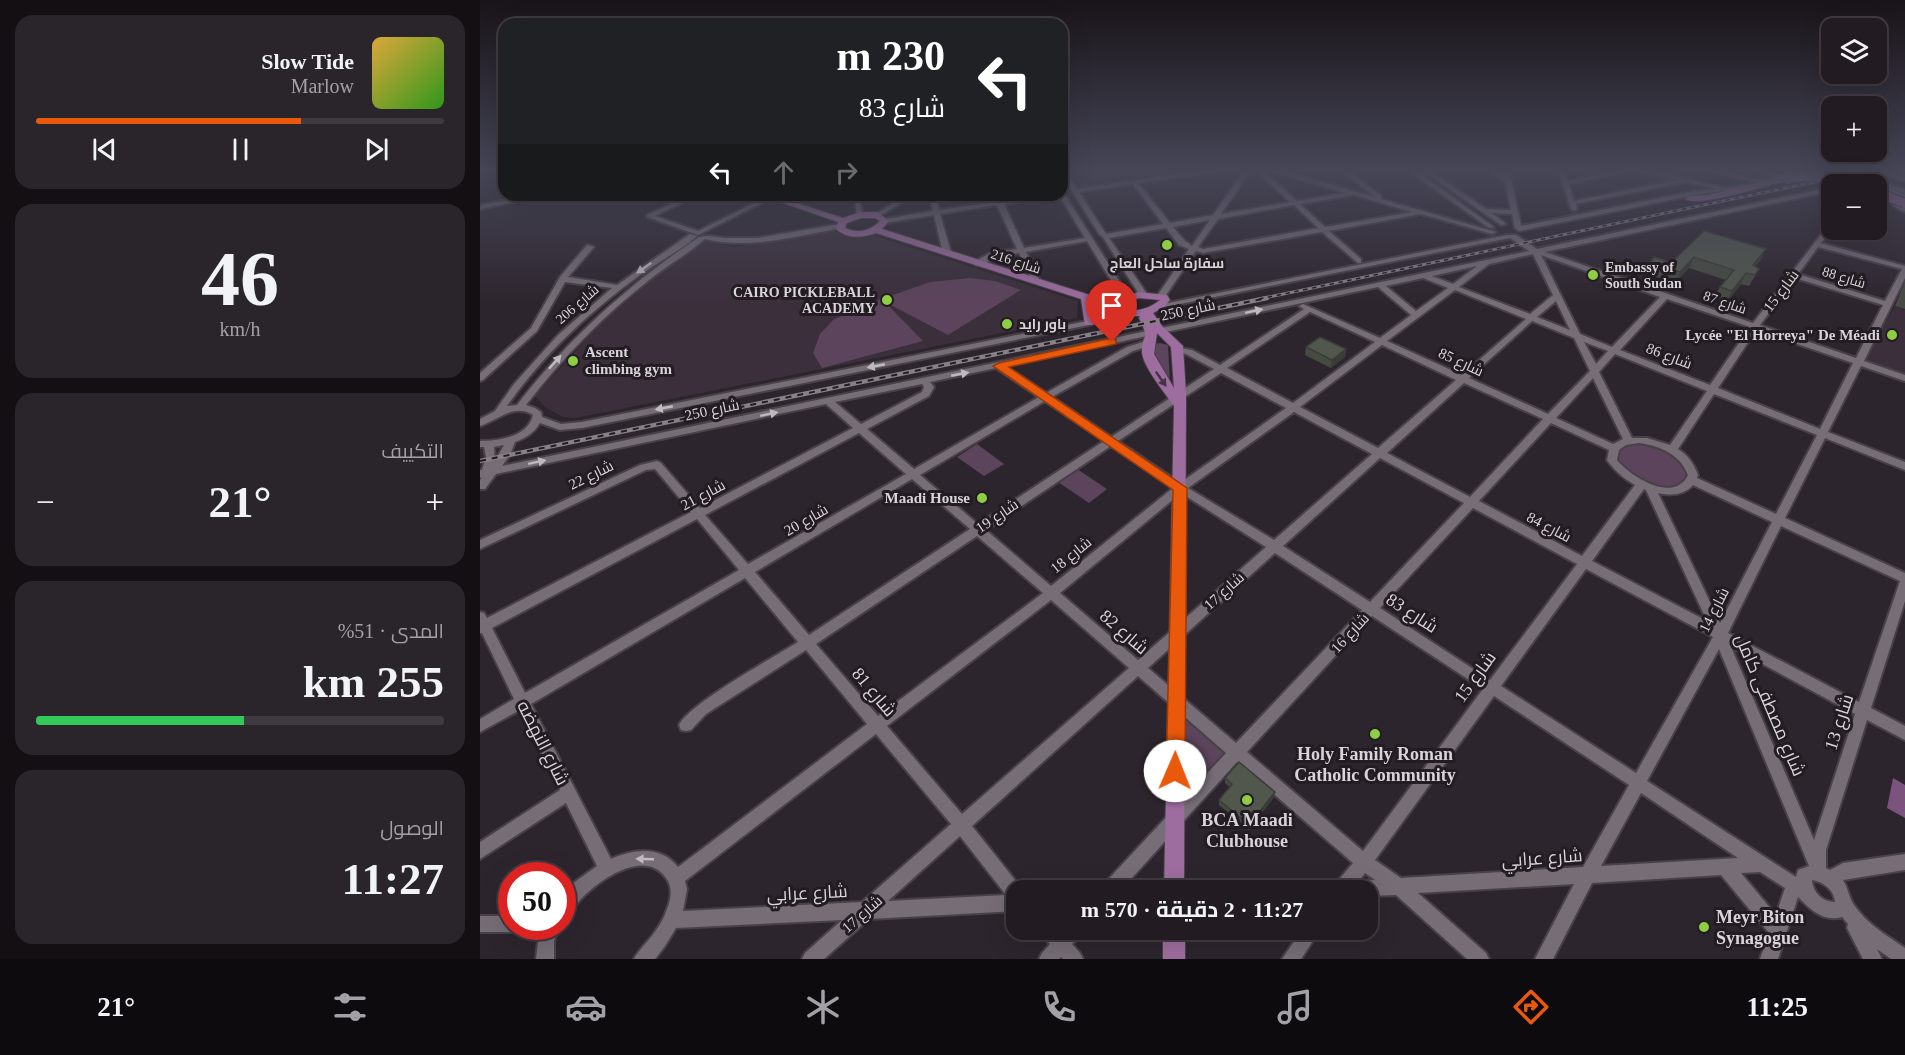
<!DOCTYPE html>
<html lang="ar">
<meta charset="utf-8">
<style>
:root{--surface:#221c22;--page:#2a252a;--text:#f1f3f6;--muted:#a2a1a5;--line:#3f3a40;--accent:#ea580c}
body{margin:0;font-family:"Times New Roman",Cairo,serif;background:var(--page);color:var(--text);direction:rtl;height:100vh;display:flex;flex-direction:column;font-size:22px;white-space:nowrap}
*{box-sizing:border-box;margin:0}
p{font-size:20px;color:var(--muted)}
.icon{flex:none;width:33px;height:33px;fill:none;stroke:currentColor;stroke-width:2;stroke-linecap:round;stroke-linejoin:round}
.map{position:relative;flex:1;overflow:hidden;direction:ltr}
.side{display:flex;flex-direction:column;gap:15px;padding:15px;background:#130f13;width:480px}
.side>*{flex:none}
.banner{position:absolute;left:18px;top:18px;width:570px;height:183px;border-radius:18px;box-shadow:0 6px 24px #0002,0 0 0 2px var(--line);direction:rtl;background:#202124;color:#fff;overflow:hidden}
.tools{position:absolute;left:1341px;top:18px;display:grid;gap:12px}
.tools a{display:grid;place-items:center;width:66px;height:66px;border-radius:12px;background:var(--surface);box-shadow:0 6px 24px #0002,0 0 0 2px var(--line);font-size:30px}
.speed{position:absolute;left:18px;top:862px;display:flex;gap:12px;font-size:30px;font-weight:700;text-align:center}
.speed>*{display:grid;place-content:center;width:78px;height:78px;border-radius:50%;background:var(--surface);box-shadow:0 6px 24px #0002,0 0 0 2px var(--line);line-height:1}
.speed .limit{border:9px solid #d22;background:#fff;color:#111}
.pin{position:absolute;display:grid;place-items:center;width:51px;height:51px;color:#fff;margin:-62px -26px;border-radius:50% 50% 50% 0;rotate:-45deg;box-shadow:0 0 6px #0007}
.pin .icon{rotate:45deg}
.me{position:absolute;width:66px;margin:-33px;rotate:1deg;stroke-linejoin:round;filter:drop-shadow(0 0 4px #0008)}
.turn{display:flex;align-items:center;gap:21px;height:126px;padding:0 24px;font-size:27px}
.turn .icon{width:78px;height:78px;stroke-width:2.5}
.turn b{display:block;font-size:42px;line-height:51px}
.lanes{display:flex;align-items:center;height:57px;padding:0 24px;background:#0003;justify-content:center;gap:30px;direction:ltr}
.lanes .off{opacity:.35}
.big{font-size:45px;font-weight:700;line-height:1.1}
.side .tile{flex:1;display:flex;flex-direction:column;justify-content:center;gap:9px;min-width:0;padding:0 21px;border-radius:18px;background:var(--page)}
.side .dial{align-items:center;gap:0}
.dial b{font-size:78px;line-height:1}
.song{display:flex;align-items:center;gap:18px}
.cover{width:72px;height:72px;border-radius:9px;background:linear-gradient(135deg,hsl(40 70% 55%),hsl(110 70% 35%))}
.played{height:6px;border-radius:3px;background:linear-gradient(90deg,var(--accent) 65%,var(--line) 65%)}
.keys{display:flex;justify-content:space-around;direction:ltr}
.heat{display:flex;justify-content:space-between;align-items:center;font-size:33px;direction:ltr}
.charge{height:9px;border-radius:4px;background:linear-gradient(90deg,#34c759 51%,var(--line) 0)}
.trip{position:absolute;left:526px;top:880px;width:372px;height:60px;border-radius:18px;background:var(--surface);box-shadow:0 6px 24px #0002,0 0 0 2px var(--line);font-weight:700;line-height:60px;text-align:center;direction:rtl}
.tabs{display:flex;height:96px;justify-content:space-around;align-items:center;background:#0e0b0e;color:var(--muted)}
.tabs .icon{width:42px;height:42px}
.tabs .selected{color:var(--accent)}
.tabs b{font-size:27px;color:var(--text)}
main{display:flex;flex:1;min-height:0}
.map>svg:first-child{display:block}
</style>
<main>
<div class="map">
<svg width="1425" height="959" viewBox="0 0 1425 959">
<rect width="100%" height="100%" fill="#2d252d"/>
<path fill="#3b2f3b" d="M589,170H706L600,186Z
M353,230L365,236L392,235L598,301L597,318L95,418L83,417L65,407L55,396L129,314L170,280L223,243L227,241L253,247Z
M1415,306L1425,310V374L1384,360Z"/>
<path fill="#5c445c" d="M490,278L515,281L541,290L468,335L405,302L443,341L342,368L333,353L340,334L353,320L379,307L450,282Z
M680,343L688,345L690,385L672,358L674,344Z
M1162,442C1183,448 1207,455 1208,480C1180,502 1156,480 1135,462V451L1145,444Z
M497,444L524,464L504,476L477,457Z
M597,469L627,489L609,503L578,482Z
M700,709L751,753L699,807Z"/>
<path fill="#7b537c" d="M1413,778L1425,785V818L1407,808Z"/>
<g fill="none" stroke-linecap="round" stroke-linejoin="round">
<path stroke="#7b537c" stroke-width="1.5" d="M1321,170L1330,172"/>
<g stroke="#484148" stroke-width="4">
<path id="minor" d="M582,170H585L597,189L724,170H738L735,172L658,183L690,223L733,215L765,170L770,171L741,214L810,202L778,172V170H782L817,201L865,193L789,170H798L895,197L861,170H868L901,196V199L1016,232L1012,234L941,214L849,231L881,259V263H878L842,232L723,253L716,251L684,298H681L677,296L709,249L699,245L686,228L629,238L667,294L663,296H660L623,237L619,234L582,175ZM653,184L683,224L626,234L599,192ZM874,195L932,212L845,227L820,204ZM814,205L838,228L723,249L718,247L738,219ZM730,220L712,246L705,241L693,227Z
M928,170H935L1014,227L1009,228Z
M942,170H949L1006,209L1031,210L1025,181L1008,170H1015L1024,175L1023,170H1029L1041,226L1215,191L1237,189L1206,182L1096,204L1097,209L1094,211L1091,209L1078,170H1084L1088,181L1143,170H1154L1089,184L1094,201L1197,180L1159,171L1158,170H1168L1244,188L1277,183L1230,171L1229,170C1252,170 1274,185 1296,178L1276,170H1284L1302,175L1315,170H1322L1310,177L1282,185L1215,195L1039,231L1035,228L1032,214L1012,213L1026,224L1021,225Z
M1401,170H1412L1410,172L1425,177V181L1403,173L1395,175L1393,178L1425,190V194L1391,182L1381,184L1376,183L1386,180L1390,173Z
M1352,187V191L1065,252L1273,323L1350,223L1352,222V229L1341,243L1425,266V278L1384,361L1425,375V381L1381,366L1348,432L1425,462V470L1345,438L1305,518L1425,573V601L1391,708L1425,726V740L1387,720L1346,850V868L1350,870L1363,863L1425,854V870L1363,880C1368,888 1369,898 1374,905C1387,924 1406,935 1425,948V959H1411L1397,949L1402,959H1383L1367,928L1368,924L1362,917C1343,922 1331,910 1318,897L1298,959H1280L1289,933L1241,875L1112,883L1073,959H1055L1094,884L938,893L1006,953L1009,959H987L916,895L888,896V891H835L837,885L843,883L857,882L873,863L757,762L640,891H621L623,885L746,753L658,676L492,826L543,890L537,891V911L389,919L344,959H322L325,953L362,920L196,928L185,946L175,959H154C157,953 161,949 165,944C174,934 183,922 187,909C191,899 193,887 186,878C166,849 124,877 106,894C98,901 92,912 82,916V894L96,881L117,866L86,803L0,859V842L80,790L40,710L0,732V719L34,699L2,633H0V612L4,613L7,618L211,512L175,469L166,470L0,549V540L160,465L177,461L181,463L220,508L373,428L346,404L16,474L5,489H0V480L2,477L0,478V470H2L6,457L4,447H0V441C19,441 48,437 53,415C35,403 17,420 0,426V419L15,411L34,384L78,335L132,288L85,282L57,331L3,380L0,381V373L51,328L80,277L107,245L114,247L88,277L137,285L210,234L217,236C200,251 178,262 160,275C109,312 63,355 27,406L37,405C89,338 149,284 219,237L228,236L245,238H278L359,224L362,226C355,230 345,231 336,233C300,240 261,248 225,239C209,253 190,264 173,277C125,314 83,357 46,405L55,408L61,412L62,417L81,424L102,422L607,321L637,310L641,312L609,325L102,428L80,430L60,423C54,433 46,438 35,442L30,455L22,466L1049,251L1030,238L675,309L674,307L678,305L1027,235H1036L1057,249ZM1338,247L1422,269L1405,301L1318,274ZM1053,254L1073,295L1050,314L979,287L1009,264ZM1061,255L1180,297L1132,347L1100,334ZM997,266L973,284L952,276ZM943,278L968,288L936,311L906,286ZM1315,278L1403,305L1376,358L1280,325ZM898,287L931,315L900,338L823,304L819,306L824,309L740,365L712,350L694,347V351L706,354L734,369L631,437L572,397L653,351L672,345V341L669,340L647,347L566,393L525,366ZM975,290L1046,319L982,375L907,341ZM1187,299L1270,327L1230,385L1140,350ZM1076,301L1090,330L1057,317ZM830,312L895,342L813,403L747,368ZM1052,321L1094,338L1110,371L1068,414L989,378ZM1276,330L1373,363L1340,429L1238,388ZM1104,342L1128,351L1116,364ZM902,345L976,380L898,448L820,407ZM1135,354L1227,391L1190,445L1167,438H1152L1119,372ZM516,368L559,397L434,469L387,429L449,396L454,387L450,382ZM741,373L806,408L700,483L638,441ZM1113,378L1143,439L1133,444L1076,418ZM984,383L1063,419L990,497L907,453ZM442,384L444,387L442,392L381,424L355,402ZM1234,394L1337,435L1296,514L1217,478L1218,475C1214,464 1208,455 1198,449ZM565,401L624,441L498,524L440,475ZM814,412L892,454L794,540L708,488ZM1071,423L1129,450L1127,460C1135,471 1143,478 1155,485L1102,556L999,501ZM379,433L426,474L268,564L225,515ZM1159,443C1180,446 1200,454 1208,475C1194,504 1151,477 1137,460L1139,450L1146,445ZM24,445L15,461L14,447ZM631,446L693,488L571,586L506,530ZM900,458L984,503L890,602L803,546ZM432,479L490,529L329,635L275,572ZM1213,485L1292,522L1240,623L1178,493C1192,496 1204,495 1213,485ZM1164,489L1166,490L1227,621L1112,561ZM701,493L786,547L658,660L580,593ZM993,508L1097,564L1010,680L900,608ZM217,519L259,570L45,693L12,628ZM1301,526L1420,581L1379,702L1248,633ZM497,536L563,593L398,716L336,644ZM795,553L882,610L756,743L668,668ZM1106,569L1233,637L1156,773L1021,686ZM265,578L318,642C294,657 209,704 199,725L201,730L206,731L211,730L226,714L326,650L387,724L198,867C181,845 153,849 131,859L51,704ZM571,600L649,668L482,814L407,726ZM892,616L1003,689L883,851L767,752ZM1251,647L1375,714L1334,840ZM1239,649L1329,866L1318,870L1316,877L1167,781ZM1014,696L1149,785L1103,867L921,878L895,860ZM396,734L471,824L382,902L203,911L207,889L205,881ZM1161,793L1258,858L1121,866ZM480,836L526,895L408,901ZM1280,872L1305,888L1296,915L1261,873ZM885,873L895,880L879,881ZM1332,880C1344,882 1354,890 1355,902C1343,902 1333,893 1332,880Z
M582,193L585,195L650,298L649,300H643L607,241L546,252L560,281L556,283L552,281L539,253L515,257L502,265H496V261L510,253L537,249L517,205L460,214L471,253L467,255L463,253L454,215L405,223L402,221L405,219L453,211L449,195H455L459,210L516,202L513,195H519L522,201L558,195H574L571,197L524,204L544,248L605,238L579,195H582Z
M1406,194H1410L1419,205L1425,207V212L1415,207L1405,195Z
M55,195H69L0,209L1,205Z
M171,195H180L197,201L211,195H219L175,216L218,231L290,195H298L218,235L167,217V215L191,204Z
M303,195H312L304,199L301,197Z
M374,195H380L382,216L377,215Z
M427,195H435L399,216L394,215Z
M0,916H32V927H39L38,930L32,932H0Z
M63,927H79L74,941V959H56L58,941Z
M560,930H579L581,932L583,930H602L600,936L592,944L600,953L603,959H583L581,957L579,959H559L562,953L570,944L562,936Z
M822,930H840L821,959H802Z"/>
</g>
<g stroke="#484148" stroke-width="2">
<path id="major" d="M1305,176H1308V180C1289,185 1218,208 1205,199L1209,196L1228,195Z
M1393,184H1399L1425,195V201L1396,189V184Z
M280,195H292L363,218L380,212H397L409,221L402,229L632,302L658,292L687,295L690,300L684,307L673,313L682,326L703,346L706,394L704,891H684L694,406C685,393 664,368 662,353C661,334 671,341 659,318L660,316H646L629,311L628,308L612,303L614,323L613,325H605L601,299L396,233C382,238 367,239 356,229L358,222ZM381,218H395L400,221C390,231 378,234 365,228L367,223ZM659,298L680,300C668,310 653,313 638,307ZM677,333L691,347L694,388L674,354Z
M683,930H705V959H683Z"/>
</g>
<use href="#minor" fill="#766d76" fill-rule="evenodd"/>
<use href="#major" fill="#9e6d9f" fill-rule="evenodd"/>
<g stroke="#878187" stroke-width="3">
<path id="rail-far1" d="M1308,183L1332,170
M779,299C985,257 1190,210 1396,170"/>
</g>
<g stroke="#878187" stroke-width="4.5">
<path id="rail" d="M0,461L787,298"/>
</g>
<use href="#rail-far1" stroke="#231c23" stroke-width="1.5" stroke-dasharray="4.5" stroke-linecap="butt"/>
<use href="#rail" stroke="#231c23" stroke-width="2" stroke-dasharray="6" stroke-linecap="butt"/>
<g stroke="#484148" stroke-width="11" stroke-linecap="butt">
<path id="major-bridge" d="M1369,176L1392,184
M1305,178L1330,176L1375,184
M1396,192L1425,203"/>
</g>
<use href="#major-bridge" stroke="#9e6d9f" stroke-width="9"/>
</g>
<path fill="#464b42" d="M1224,231L1281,260L1275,266L1279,269L1269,286L1261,284L1247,302L1234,297L1240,287L1246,280L1209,268L1195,283L1165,273L1170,263H1191Z
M1425,282V309L1415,306Z
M826,347L866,349L865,357L851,368L825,355Z
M745,778L794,797L769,830L739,805V800L750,787L745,783Z"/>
<path fill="#393d36" d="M1286,249L1281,260L1267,275L1273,265Z
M1214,257L1209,268L1195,283L1200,272Z
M1266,273L1261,284L1247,302L1252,291Z
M866,349L865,357L851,368L852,360Z
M795,792L794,797L769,830V825Z"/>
<path fill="#51574d" stroke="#393d36" stroke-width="1.5" d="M1224,231L1286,249L1273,265L1279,269L1275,275L1266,273L1252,291L1240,287L1254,270L1214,257L1200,272L1170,263L1174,257L1191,263Z
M840,337L866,349L852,360L826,347Z
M759,762L795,792L769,825L739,800L752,784L745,778Z"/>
<defs><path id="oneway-solid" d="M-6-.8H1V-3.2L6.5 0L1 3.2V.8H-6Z" transform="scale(1.5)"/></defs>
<g fill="#c0bac0">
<use href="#oneway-solid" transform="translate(164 268) rotate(145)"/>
<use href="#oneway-solid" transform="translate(774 311) rotate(-12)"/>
<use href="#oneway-solid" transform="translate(75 362) rotate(-48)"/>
<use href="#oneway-solid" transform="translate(396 366) rotate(169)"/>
<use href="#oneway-solid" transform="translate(480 374) rotate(-11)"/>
<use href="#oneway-solid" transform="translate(184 408) rotate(169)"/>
<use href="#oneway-solid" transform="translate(289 414) rotate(-12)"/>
<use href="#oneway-solid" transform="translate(57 462) rotate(-12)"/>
<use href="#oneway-solid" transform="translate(165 859) rotate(-178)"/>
</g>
<use fill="#483448" href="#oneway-solid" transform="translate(681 379) rotate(55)"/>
<linearGradient id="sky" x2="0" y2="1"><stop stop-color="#191419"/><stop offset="0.56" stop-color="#464657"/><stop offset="1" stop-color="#464657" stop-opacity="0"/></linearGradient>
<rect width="1425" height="304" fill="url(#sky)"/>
<path fill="#ea580c" stroke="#983908" stroke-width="1.5" d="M632,338L636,339V344L529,367L707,488L705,771L702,777L695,780L689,777L686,771L693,490L513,366L519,363Z"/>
<g fill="#8dce44" stroke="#231c23" stroke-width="2">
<circle cx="687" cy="245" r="6"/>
<circle cx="1113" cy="275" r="6"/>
<circle cx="407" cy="300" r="6"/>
<circle cx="527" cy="324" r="6"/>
<circle cx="1412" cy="335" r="6"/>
<circle cx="93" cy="361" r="6"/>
<circle cx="502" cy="498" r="6"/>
<circle cx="895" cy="734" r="6"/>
<circle cx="767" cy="800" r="6"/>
<circle cx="1224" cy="927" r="6"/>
</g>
<g text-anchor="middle" stroke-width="6" stroke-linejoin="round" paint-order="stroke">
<g font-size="14" fill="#d9d4d9" stroke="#231c23">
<text transform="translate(536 261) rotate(18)" y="5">شارع 216</text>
<text transform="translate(1364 277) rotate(17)" y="5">شارع 88</text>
<text transform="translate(1245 302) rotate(19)" y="5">شارع 87</text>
<text transform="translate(97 304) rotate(-41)" y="5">شارع 206</text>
</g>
<g font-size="14" font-weight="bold" fill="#d9d4d9" stroke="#231c23" text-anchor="start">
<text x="687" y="268" text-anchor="middle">سفارة ساحل العاج</text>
<text x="1125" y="272">Embassy of<tspan x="1125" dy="16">South Sudan</tspan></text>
<text x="395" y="297" text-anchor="end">CAIRO PICKLEBALL<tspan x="395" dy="16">ACADEMY</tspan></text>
<text x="539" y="329">باور رايد</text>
</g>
<g font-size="15" fill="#d9d4d9" stroke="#231c23">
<text transform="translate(1301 291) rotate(-53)" y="5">شارع 15</text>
<text transform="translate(708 310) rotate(-12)" y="5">شارع 250</text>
<text transform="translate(1189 356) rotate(21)" y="5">شارع 86</text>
<text transform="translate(981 362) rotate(25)" y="5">شارع 85</text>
<text transform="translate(232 410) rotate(-12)" y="5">شارع 250</text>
<text transform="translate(111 475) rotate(-26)" y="5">شارع 22</text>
<text transform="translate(223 495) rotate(-28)" y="5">شارع 21</text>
<text transform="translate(517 516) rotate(-34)" y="5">شارع 19</text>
<text transform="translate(326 520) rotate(-30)" y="5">شارع 20</text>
<text transform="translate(1069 527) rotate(28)" y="5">شارع 84</text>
<text transform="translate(591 555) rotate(-39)" y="5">شارع 18</text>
<text transform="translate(744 591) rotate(-42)" y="5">شارع 17</text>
<text transform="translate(1234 610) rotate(-63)" y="5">شارع 14</text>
<text transform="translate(870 633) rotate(-47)" y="5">شارع 16</text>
<text transform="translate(382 914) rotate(-41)" y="5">شارع 17</text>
</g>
<g font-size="15" font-weight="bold" fill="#d9d4d9" stroke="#231c23" text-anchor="end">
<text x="1400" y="340">Lycée "El Horreya" De Méadi</text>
<text x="105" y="357" text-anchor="start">Ascent<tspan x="105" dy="17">climbing gym</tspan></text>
<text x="490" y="503">Maadi House</text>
</g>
<g font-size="18" fill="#d9d4d9" stroke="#231c23">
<text transform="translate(932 613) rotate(33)" y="6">شارع 83</text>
<text transform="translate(644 632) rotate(41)" y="6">شارع 82</text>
<text transform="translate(995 677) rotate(-54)" y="6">شارع 15</text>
<text transform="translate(394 692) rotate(50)" y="6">شارع 81</text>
<text transform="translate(1290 705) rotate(67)" y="6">شارع مصطفى كامل</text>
<text transform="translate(1359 722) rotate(-72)" y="6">شارع 13</text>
<text transform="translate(63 743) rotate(63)" y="6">شارع النهضه</text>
<text transform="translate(1062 858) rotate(-4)" y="6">شارع عرابي</text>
<text transform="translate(327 893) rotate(-3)" y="6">شارع عرابي</text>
</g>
<g font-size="18" font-weight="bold" fill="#d9d4d9" stroke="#231c23">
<text x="895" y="760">Holy Family Roman<tspan x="895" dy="21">Catholic Community</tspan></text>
<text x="767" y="826">BCA Maadi<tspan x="767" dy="21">Clubhouse</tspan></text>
<text x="1236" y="923" text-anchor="start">Meyr Biton<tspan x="1236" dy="21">Synagogue</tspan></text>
</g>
</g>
</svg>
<div class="tools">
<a><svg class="icon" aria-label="layers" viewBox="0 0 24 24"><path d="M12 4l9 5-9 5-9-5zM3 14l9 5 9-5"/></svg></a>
<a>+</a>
<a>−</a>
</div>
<div class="speed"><div class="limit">50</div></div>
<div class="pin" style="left:632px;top:342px;background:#d93025"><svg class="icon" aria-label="arrive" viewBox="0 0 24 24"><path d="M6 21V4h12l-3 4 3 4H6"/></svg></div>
<svg class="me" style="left:695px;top:771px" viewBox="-20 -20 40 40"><circle r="19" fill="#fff"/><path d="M0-13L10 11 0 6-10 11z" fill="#ea580c"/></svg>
<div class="trip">11:27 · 2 دقيقة · 570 m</div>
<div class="banner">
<div class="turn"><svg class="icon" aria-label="left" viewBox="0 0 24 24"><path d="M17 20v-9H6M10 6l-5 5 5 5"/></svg><div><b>230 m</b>شارع 83</div></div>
<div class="lanes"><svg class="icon" aria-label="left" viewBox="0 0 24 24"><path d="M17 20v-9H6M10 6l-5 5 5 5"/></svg><svg class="icon off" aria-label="ahead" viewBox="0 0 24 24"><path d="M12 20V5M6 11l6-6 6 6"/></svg><svg class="icon off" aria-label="right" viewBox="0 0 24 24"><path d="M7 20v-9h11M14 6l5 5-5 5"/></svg></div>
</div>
</div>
<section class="side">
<div class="tile">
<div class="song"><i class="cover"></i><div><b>Slow Tide</b><p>Marlow</p></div></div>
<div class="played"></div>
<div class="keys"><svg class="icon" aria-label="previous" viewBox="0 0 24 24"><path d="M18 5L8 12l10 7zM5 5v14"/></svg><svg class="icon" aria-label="pause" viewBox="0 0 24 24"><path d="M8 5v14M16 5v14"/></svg><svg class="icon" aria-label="next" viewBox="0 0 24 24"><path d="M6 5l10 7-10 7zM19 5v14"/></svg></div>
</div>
<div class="tile dial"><b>46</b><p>km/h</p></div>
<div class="tile"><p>التكييف</p>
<div class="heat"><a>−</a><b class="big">21°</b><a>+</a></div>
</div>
<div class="tile"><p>المدى · 51%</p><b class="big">255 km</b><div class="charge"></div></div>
<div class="tile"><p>الوصول</p><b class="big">11:27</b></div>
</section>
</main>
<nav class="tabs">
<b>11:25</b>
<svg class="icon selected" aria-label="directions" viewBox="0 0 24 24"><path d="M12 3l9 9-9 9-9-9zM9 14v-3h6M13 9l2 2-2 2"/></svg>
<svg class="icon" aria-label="music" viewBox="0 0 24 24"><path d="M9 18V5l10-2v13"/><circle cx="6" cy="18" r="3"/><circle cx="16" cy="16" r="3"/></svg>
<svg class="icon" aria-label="phone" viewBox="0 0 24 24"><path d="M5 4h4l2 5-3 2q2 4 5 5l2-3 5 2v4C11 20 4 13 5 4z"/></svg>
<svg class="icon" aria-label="climate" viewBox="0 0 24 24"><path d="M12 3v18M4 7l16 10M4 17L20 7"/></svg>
<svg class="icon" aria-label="car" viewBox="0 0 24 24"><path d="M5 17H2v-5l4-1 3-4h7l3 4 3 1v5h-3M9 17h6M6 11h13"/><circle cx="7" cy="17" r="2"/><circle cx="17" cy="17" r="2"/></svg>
<svg class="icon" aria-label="filters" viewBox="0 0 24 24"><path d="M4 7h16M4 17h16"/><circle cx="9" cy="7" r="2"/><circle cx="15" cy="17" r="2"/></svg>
<b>21°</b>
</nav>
